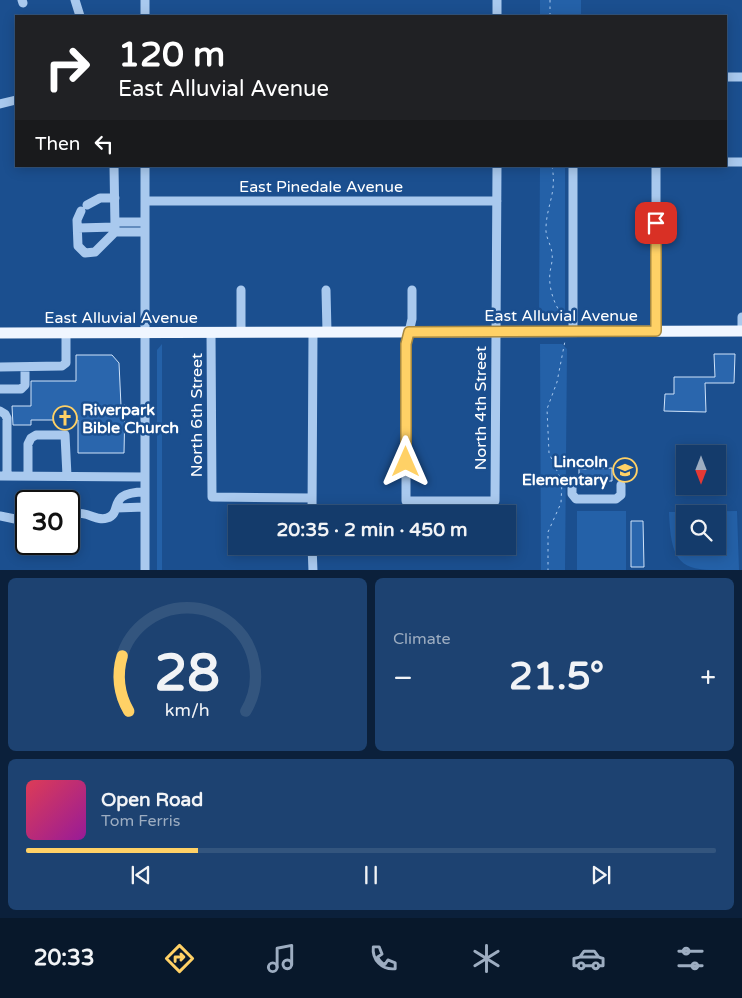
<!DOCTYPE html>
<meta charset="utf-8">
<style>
:root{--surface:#143b6b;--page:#1d4271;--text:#f1f3f6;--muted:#9dadc1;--line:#33557e;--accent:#ffd166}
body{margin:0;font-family:"Varela Round",sans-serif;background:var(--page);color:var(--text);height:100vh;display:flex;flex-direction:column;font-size:19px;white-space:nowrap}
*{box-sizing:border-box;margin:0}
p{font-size:16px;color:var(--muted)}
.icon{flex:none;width:28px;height:28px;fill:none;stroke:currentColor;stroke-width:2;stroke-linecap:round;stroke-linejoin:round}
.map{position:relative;height:570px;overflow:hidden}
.details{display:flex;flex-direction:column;gap:8px;padding:8px;background:#0b203b;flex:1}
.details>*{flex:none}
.banner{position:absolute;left:15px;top:15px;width:712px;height:152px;border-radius:0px;box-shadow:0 2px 12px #0003,0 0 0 1px var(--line);background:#202124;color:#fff;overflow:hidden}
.needle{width:32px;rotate:180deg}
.fabs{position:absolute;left:676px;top:445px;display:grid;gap:10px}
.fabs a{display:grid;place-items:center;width:50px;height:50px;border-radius:0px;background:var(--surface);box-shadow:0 2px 12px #0003,0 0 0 1px var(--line);font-size:25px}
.speed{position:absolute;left:15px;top:490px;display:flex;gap:10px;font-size:25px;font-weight:700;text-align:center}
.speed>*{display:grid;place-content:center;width:65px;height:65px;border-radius:50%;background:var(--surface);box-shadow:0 2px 12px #0003,0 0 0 1px var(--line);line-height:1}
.speed .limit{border:2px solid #111;border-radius:8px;background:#fff;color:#111}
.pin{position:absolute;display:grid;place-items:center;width:42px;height:42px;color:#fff;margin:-21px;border-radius:10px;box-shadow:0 2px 8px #0006}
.me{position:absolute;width:55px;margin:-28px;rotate:0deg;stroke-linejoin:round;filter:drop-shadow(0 0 4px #0008)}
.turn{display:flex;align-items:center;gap:18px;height:105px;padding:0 20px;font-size:22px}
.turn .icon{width:65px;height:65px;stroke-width:2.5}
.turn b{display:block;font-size:35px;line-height:42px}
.then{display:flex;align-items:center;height:48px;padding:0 20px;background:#0003;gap:10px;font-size:19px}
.big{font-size:38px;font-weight:800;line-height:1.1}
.details .widget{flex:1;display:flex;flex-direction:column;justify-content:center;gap:8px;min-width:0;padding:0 18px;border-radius:8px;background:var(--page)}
.details .dial{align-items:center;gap:0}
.dial svg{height:130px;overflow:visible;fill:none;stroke:var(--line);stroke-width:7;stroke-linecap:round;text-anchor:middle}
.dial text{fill:var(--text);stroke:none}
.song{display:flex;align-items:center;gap:15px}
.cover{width:60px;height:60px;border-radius:8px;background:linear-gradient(135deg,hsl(350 70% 55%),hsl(300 70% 35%))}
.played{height:5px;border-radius:2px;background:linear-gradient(90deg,var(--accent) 25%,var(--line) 25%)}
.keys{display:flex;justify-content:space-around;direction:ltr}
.heat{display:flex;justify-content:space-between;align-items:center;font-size:28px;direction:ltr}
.details .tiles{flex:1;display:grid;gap:8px;grid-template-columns:1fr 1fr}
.widget:last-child{grid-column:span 2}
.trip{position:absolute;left:228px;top:505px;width:288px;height:50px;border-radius:0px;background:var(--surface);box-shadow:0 2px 12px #0003,0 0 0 1px var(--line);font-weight:800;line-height:50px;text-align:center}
.dock{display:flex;height:80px;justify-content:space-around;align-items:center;background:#08182b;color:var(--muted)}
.dock .icon{width:35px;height:35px}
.dock .active{color:var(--accent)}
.dock b{font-size:22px;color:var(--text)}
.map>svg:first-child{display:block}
</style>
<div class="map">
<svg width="742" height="571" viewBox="0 0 742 571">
<rect width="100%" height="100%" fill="#1b4f8f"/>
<path fill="#2461a8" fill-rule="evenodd" d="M540,0H581V16H540Z
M540,166H565V313L561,317H539Z
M162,344V570L157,571V350Z
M540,344H562L567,349L565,570H541Z
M577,511H626V570H577Z
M737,511L739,570C684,571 671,571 669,512ZM685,514H718V546H685Z"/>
<path fill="#2a66ad" stroke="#cfe3fa" d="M714,354H735L734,383H705L706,412L664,411L665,394H674V377H715Z
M76,355H112L119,363L121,406L125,405L124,453H78V420H31V425H13L12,406H31V381H76Z
M612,468V481H579V469Z
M631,521H643L644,567H631Z"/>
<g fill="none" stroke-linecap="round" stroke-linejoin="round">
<path stroke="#a9c9ee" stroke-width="1" stroke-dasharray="2.5 4" stroke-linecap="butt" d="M550,0V16
M552,166C557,193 547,204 546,227C545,237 551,244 552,253C553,260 551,266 550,272C548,289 555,307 565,319
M548,571V532L561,503L562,482L549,453L547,409L557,382L565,341"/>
<path stroke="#a9c9ee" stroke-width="9" d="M22,0L23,3
M75,0L80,16
M497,0V16
M145,16V0
M726,77H742
M0,104L16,100
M726,162H742
M114,166L115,227
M145,166V571
M573,166V331
M145,201H497
M87,205L100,198H115
M81,211L77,220L78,246L85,253L95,252L115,232H145
M115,222H145
M78,228L115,227V232
M241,290V332
M326,290L327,332
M412,290V319L406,345V501H495L497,166
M656,331V166
M742,331V317
M211,332L212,497L312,498
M0,367L62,366L66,363V333
M0,389H21L25,385V367
M0,411L5,414L7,418V476
M0,476L145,477
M28,476V444L31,438L36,435H65L67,476
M572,484V494L576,499H616L621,495V485
M116,508L145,507
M312,514L313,332
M69,515C88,509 95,522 107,518C124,513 105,492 145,492
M0,516L15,519L26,513
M312,546L313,571"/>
<path stroke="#f0f6ff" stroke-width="11" d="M0,333L742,331"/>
</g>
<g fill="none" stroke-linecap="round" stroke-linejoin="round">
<g stroke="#a68842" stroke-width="12">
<path id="route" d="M406,462V344L409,332L656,331V223"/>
</g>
<use href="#route" stroke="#ffd166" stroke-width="9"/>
</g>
<defs>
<g id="church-ring" transform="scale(1.25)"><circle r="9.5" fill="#1b4f8f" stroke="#ffd166" stroke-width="1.5"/><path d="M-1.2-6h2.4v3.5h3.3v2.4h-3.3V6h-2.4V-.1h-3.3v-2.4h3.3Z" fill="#ffd166"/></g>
<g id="school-ring" transform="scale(1.25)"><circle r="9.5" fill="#1b4f8f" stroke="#ffd166" stroke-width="1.5"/><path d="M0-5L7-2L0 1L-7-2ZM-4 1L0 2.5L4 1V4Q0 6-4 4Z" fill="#ffd166"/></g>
</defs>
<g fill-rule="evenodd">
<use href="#church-ring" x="65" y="418"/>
<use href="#school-ring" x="625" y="470"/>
</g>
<g text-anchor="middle" stroke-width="5" stroke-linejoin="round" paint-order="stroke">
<g font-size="16" fill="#fff" stroke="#1b4f8f">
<text x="321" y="192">East Pinedale Avenue</text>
<text x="561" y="321">East Alluvial Avenue</text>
<text x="121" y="323">East Alluvial Avenue</text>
<text transform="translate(480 408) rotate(-90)" y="6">North 4th Street</text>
<text transform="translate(196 415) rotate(-90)" y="6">North 6th Street</text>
</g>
<g font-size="16" font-weight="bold" fill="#fff" stroke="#1b4f8f" text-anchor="start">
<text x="82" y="415">Riverpark<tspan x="82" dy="18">Bible Church</tspan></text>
<text x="608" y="467" text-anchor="end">Lincoln<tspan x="608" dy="18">Elementary</tspan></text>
</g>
</g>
</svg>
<div class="fabs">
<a><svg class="needle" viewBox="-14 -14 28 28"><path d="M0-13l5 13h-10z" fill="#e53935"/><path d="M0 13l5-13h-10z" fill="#9dadc1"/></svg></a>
<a><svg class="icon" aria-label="search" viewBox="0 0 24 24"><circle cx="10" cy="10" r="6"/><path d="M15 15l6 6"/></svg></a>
</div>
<div class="speed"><div class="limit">30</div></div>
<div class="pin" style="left:656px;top:223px;background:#d93025"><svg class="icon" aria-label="arrive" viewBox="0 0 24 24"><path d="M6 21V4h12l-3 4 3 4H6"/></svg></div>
<svg class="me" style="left:406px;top:462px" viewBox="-20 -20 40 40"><path d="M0-17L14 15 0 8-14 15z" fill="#ffd166" stroke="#fff" stroke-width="4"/></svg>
<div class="trip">20:35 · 2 min · 450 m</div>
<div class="banner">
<div class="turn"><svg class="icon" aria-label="right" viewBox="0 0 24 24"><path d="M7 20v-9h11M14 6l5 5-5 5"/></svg><div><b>120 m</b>East Alluvial Avenue</div></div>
<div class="then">Then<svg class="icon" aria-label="left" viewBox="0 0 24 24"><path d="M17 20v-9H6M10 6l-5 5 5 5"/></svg></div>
</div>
</div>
<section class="details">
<div class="tiles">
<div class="widget dial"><svg viewBox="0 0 100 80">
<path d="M14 69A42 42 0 1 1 86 69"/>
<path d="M14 69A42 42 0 0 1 10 35" stroke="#ffd166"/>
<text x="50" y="56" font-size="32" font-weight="700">28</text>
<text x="50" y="72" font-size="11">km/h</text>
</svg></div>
<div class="widget"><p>Climate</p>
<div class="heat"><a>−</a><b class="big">21.5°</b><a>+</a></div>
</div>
<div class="widget">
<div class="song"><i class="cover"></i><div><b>Open Road</b><p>Tom Ferris</p></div></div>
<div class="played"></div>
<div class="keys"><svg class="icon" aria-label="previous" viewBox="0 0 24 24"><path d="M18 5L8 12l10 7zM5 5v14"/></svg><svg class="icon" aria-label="pause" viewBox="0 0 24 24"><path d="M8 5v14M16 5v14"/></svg><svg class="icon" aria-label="next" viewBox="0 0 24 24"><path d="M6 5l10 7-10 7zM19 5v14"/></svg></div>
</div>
</div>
</section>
<nav class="dock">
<b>20:33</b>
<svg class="icon active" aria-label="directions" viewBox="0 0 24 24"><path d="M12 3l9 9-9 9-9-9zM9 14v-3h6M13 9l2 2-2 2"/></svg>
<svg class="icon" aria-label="music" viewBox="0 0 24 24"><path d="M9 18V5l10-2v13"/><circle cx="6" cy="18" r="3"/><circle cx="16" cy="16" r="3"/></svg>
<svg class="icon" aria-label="phone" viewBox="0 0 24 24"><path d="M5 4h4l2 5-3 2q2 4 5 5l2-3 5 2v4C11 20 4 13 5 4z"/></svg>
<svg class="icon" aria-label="climate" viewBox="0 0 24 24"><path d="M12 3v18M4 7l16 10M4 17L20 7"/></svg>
<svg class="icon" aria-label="car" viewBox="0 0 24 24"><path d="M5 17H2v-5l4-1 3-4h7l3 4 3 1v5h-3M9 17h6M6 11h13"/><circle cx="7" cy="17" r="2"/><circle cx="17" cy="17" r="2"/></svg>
<svg class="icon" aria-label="filters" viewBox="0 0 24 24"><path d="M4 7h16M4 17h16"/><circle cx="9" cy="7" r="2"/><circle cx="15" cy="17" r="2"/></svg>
</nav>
